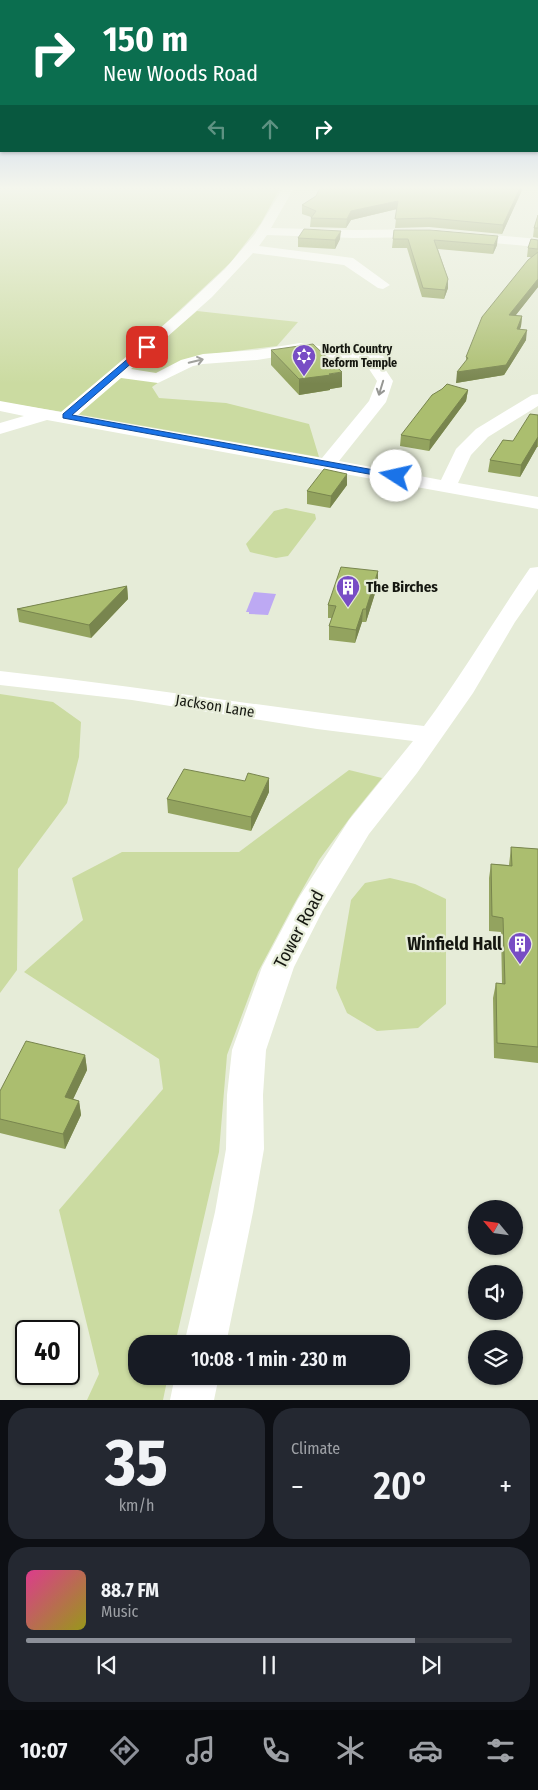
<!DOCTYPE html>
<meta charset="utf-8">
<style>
:root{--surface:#171b24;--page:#242831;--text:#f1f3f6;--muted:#9ea1a6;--line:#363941;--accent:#8c9099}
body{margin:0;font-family:"Fira Sans Condensed",sans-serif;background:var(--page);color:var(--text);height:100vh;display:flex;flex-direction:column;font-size:19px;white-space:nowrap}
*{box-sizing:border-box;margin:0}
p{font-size:16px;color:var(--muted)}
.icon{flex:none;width:28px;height:28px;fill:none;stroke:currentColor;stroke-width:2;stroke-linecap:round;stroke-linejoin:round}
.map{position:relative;height:1400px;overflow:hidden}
.side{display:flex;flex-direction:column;gap:8px;padding:8px;background:#0d0f14;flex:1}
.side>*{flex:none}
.top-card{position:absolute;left:0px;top:0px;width:539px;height:152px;box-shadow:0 1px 4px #0004;background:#0b6e4f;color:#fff;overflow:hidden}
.needle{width:32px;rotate:299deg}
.tools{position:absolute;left:468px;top:1200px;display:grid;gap:10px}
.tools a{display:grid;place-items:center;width:55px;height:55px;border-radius:50%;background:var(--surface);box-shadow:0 1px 4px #0004;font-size:25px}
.speed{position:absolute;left:15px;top:1320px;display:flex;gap:10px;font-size:25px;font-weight:700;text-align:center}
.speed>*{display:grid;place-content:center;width:65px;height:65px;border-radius:50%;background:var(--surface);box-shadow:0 1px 4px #0004;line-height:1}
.speed .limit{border:2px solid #111;border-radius:8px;background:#fff;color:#111}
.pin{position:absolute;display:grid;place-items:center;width:42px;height:42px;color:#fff;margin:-21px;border-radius:10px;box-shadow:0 2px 8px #0006}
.me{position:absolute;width:55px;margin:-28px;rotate:280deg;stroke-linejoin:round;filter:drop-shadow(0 0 4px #0008)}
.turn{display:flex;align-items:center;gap:18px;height:105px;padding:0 20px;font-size:22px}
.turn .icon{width:65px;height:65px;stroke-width:2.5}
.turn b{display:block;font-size:35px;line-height:42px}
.lanes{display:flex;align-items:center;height:48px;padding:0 20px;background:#0003;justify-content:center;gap:25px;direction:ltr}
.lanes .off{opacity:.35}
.big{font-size:38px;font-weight:600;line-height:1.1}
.side .card{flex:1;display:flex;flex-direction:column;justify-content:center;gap:8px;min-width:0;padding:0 18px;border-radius:20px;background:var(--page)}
.side .dial{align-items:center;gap:0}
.dial b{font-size:65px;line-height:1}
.song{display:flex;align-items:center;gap:15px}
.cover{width:60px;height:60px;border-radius:8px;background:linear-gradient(135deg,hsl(330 70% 55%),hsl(60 70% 35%))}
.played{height:5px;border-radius:2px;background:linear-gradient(90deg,var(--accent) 80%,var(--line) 80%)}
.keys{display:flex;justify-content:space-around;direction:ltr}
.heat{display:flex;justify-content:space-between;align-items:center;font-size:28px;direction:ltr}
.side .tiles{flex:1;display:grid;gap:8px;grid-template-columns:1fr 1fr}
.card:last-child{grid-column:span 2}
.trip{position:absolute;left:128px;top:1335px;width:282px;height:50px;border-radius:20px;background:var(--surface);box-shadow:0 1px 4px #0004;font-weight:600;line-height:50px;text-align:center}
.tabs{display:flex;height:80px;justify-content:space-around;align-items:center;background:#090b0e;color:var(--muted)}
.tabs .icon{width:35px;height:35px}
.tabs .current{color:var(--accent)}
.tabs b{font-size:22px;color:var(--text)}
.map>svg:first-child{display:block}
</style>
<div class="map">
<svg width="538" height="1400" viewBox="0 0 538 1400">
<rect width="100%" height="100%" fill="#e6ecd8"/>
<path fill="#cbdba1" d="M0,188H280L261,223L231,262L152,336L63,412L0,402Z
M197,311L298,322L277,346L196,356L152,387L159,398L226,403L309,424L319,457L76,414Z
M286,508L315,514L316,519L288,556L276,558L250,552L246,544L274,511Z
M0,694L53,702L81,722L79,757L67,803L18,869L17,970L0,993Z
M349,770L382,778L352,815L319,860L293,906L258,972L227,1055L219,1152L175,1344H136V1376H168L163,1400H87L99,1374L59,1210L163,1089L159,1059L24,972L83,920L72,878L122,852H239Z
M390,878L415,884L446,899V1004L418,1028L377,1031L347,1013L336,988L351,900L365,883Z"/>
<path fill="#bda9f3" d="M254,592L276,594L268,615L249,614V612H246Z"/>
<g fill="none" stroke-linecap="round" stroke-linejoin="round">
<path fill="#fff" fill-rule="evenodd" d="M283,188H294L271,228L354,230L429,229L538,239V247L429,237L354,238L267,235L259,246L353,258L390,285L383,289L378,288L344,265L253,253L212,297L131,369L156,373L181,360L203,354L257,350L300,343L383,356L385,359V369L393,381L386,402L339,461L441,480L456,449L476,429L532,395L538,394V406L488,437L471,455L458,483L538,497V509L47,420L0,434V423L24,416L0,411V401L61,412L179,312L225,269L255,234ZM300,353L369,363V369L377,381L369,401L322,458L78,415L121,378L158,383L193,366L203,364L257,360Z
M538,567V589L515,622L473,693L417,773L369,834L323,910L294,967L266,1050L263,1095L264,1149L253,1212L226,1344H184L215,1212L226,1149L227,1095L232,1050L262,967L298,899L349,820L413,741L317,729L132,700L0,685V671C142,687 282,709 424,726C462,675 494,620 530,568Z
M175,1376H219L214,1400H170Z"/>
</g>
<path fill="#93a35f" d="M320,188H523L502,234L429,227L395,228L397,209L351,220L346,228L310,227L311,217L302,214V205L316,196Z
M538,215V238L533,237L534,228Z
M394,230L497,245L493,254L438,249L448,279V288L444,299L422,297L407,248H392Z
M298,238L340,239L335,249L298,247Z
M528,248L538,249V287L515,316H522L521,326L520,329L526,340L504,375L456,383L466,361V357L531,257H527Z
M271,350L342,387L330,389V390L299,395L271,365Z
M468,390L466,401L429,451L400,446L401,435Z
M538,415V447H537L520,477L488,472L490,460L513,441Z
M347,485L330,508L307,504V491Z
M378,571V584L366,622H362L355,643L329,640V626L332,618H328V605Z
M127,586L128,599L91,638L19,622L17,609Z
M245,781L269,792L251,831L168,813L167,799Z
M511,847L538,849V1063L494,1058L493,998L496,983L502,984L501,932L489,931V878L491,864L509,865Z
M85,1055L87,1070L73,1099L79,1101L81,1115L65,1149L0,1133V1091Z"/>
<path fill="#78854e" d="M520,188H523L502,234L503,225Z
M398,201L397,209L351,220L346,228L347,219L351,211Z
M341,231L340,239L335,249V240Z
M498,236L497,245L493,254L494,245Z
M448,279V288L444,299L445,290Z
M538,279V287L508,325L509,315Z
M522,316L521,326L516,339L517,329Z
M527,330L526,340L504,375L456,383L457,372Z
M342,372V387L330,389V390L299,395V379Z
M468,390L466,401L429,451L430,440Z
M538,437L537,447L520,477L521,465Z
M347,474V485L330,508L331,496Z
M378,571V584L366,622V609Z
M127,586L128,599L91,638L89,625Z
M363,609L362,622L355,643L356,630Z
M269,778V792L251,831V817Z
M85,1055L87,1070L67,1112L65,1097Z
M79,1101L81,1115L65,1149L63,1134Z"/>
<path fill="#abbe6f" stroke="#78854e" d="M320,188H520L503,225L430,218L395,219L398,201L351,211L347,219L311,218L316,211L302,205L316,196Z
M538,215V228H534Z
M304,229L341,231L335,240L298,238Z
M394,230H430L498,236L494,245L434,240L448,279L445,290L423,288L408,239H393Z
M531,239L538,240V249L528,248Z
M538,252V279L509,315L522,316L517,329L527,330L506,365L457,372L468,358L466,357L482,317L528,260Z
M313,344L342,372L329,374L331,375L299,379L271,350Z
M447,384L468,390L430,440L401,435L432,395L442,389Z
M530,414L538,415V437L521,465L490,460L503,440L513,441Z
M324,469L347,474L331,496L307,491Z
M341,567L378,571L366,609H363L356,630L329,626L336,606L328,605Z
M127,586L89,625L17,609Z
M184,769L245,781L248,773L269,778L251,817L167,799Z
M511,847L538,849V1047L497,1043L496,983L505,984L503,918L492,916L491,864L512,866Z
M26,1041L85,1055L65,1097L79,1101L63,1134L0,1119V1091Z"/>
<defs><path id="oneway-shaft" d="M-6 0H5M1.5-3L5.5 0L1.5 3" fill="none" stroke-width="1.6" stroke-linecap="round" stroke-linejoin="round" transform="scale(1.25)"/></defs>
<g stroke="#969793">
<use href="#oneway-shaft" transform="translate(196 361) rotate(-13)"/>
<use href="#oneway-shaft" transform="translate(381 388) rotate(107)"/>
</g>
<linearGradient id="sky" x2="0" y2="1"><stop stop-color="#97b0ec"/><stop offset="0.49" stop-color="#f4f6ed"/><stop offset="1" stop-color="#f4f6ed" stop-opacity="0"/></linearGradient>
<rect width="538" height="384" fill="url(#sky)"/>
<path fill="#1a73e8" stroke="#114b97" d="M144,345L150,347L72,415L396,474L400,476L396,479L63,418V414Z"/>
<defs>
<g id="synagogue-pin" transform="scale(1.25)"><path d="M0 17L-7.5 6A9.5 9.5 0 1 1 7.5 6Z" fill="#784dc5" stroke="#e6ecd8"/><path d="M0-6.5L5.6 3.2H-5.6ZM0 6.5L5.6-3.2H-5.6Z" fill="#fff"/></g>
<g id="building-pin" transform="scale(1.25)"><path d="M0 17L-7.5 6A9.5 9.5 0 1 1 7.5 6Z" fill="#784dc5" stroke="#e6ecd8"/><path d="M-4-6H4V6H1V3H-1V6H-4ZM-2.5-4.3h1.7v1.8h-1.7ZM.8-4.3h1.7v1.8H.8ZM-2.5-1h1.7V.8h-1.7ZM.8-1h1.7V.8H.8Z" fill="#fff"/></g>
</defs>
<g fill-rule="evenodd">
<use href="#synagogue-pin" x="304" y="356"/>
<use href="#building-pin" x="348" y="587"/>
<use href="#building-pin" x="520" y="944"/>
</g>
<g text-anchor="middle" stroke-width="4.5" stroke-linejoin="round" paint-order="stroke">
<g font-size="12" font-weight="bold" fill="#151710" stroke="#e6ecd8" text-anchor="start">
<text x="322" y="353">North Country<tspan x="322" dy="14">Reform Temple</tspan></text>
</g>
<g font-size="15" font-weight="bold" fill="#151710" stroke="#e6ecd8" text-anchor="start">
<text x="366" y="592">The Birches</text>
</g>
<g font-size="15" fill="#151710" stroke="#e6ecd8">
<text transform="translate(215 706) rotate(9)" y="5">Jackson Lane</text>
</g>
<g font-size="18" fill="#151710" stroke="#e6ecd8">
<text transform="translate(299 929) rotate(-62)" y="6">Tower Road</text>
</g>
<g font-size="18" font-weight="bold" fill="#151710" stroke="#e6ecd8" text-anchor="end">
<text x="502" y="950">Winfield Hall</text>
</g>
</g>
</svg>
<div class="tools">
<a><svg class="needle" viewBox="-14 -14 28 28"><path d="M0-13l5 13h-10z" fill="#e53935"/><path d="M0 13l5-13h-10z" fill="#9ea1a6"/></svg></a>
<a><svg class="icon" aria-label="sound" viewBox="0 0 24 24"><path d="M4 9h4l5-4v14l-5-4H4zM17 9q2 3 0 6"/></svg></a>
<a><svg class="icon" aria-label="layers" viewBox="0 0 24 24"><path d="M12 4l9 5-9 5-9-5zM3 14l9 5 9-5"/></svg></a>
</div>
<div class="speed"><div class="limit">40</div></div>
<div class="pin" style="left:147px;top:347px;background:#d93025"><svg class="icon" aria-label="arrive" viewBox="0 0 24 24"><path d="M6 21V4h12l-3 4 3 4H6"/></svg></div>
<svg class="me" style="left:396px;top:476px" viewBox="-20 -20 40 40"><circle r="19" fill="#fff"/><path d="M0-13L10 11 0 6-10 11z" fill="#1a73e8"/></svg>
<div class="trip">10:08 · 1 min · 230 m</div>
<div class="top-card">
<div class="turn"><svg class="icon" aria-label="right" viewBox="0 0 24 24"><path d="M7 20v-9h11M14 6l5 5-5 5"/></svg><div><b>150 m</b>New Woods Road</div></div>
<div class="lanes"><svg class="icon off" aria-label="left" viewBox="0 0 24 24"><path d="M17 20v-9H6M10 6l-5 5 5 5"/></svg><svg class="icon off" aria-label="ahead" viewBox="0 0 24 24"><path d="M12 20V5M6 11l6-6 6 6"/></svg><svg class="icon" aria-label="right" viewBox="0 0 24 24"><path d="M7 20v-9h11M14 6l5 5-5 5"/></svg></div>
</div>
</div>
<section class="side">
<div class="tiles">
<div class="card dial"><b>35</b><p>km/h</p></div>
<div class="card"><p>Climate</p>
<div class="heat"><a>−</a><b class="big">20°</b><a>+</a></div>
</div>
<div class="card">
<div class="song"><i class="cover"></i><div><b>88.7 FM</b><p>Music</p></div></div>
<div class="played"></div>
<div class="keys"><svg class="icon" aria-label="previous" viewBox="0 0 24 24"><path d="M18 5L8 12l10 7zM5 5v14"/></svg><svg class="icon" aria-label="pause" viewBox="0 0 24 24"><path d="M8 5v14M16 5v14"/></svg><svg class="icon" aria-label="next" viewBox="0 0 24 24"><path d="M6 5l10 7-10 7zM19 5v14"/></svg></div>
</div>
</div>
</section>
<nav class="tabs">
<b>10:07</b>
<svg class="icon current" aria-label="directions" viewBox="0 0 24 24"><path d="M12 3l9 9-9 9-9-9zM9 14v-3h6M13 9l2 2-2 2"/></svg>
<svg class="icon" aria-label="music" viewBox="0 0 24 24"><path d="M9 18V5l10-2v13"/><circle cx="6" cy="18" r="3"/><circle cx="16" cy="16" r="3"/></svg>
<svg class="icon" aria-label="phone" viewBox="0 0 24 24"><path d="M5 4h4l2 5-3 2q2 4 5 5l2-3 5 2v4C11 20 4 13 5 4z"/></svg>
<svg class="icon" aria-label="climate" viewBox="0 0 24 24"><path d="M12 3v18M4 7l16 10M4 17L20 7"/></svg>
<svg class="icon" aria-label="car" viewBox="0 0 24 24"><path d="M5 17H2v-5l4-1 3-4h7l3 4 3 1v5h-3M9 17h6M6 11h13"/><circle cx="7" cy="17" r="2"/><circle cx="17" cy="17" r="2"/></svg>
<svg class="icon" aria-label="filters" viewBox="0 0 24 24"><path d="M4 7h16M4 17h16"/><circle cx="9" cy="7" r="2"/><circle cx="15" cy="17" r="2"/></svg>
</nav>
